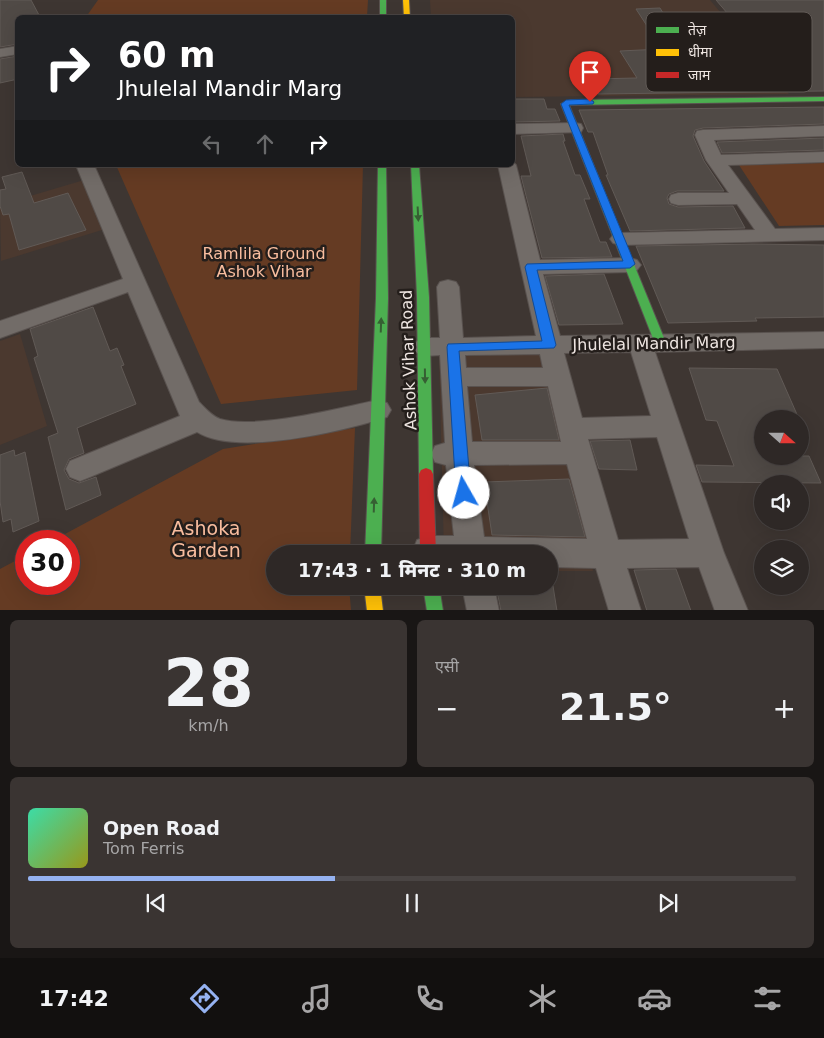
<!DOCTYPE html>
<html lang="hi">
<meta charset="utf-8">
<style>
:root{--surface:#2e2826;--page:#3a3432;--text:#f1f3f6;--muted:#a7a6a7;--line:#494443;--accent:#95b2f1}
body{margin:0;font-family:"DejaVu Sans","Noto Sans Devanagari",sans-serif;background:var(--page);color:var(--text);height:100vh;display:flex;flex-direction:column;font-size:19px;white-space:nowrap}
*{box-sizing:border-box;margin:0}
p{font-size:16px;color:var(--muted)}
.icon{flex:none;width:28px;height:28px;fill:none;stroke:currentColor;stroke-width:2;stroke-linecap:round;stroke-linejoin:round}
.map{position:relative;height:610px;overflow:hidden}
.panel{display:flex;flex-direction:column;gap:10px;padding:10px;background:#191615;flex:1}
.panel>*{flex:none}
.top-card{position:absolute;left:15px;top:15px;width:500px;height:152px;border-radius:8px;box-shadow:0 5px 20px #0002,0 0 0 1px var(--line);background:#202124;color:#fff;overflow:hidden}
.needle{width:32px;rotate:111deg}
.controls{position:absolute;left:754px;top:410px;display:grid;gap:10px}
.controls a{display:grid;place-items:center;width:55px;height:55px;border-radius:50%;background:var(--surface);box-shadow:0 5px 20px #0002,0 0 0 1px var(--line);font-size:25px}
.speed{position:absolute;left:15px;top:530px;display:flex;gap:10px;font-size:25px;font-weight:700;text-align:center}
.speed>*{display:grid;place-content:center;width:65px;height:65px;border-radius:50%;background:var(--surface);box-shadow:0 5px 20px #0002,0 0 0 1px var(--line);line-height:1}
.speed .limit{border:8px solid #d22;background:#fff;color:#111}
.pin{position:absolute;display:grid;place-items:center;width:42px;height:42px;color:#fff;margin:-51px -21px;border-radius:50% 50% 50% 0;rotate:-45deg;box-shadow:0 0 5px #0007}
.pin .icon{rotate:45deg}
.me{position:absolute;width:55px;margin:-28px;rotate:353deg;stroke-linejoin:round;filter:drop-shadow(0 0 4px #0008)}
.turn{display:flex;align-items:center;gap:18px;height:105px;padding:0 20px;font-size:22px}
.turn .icon{width:65px;height:65px;stroke-width:2.5}
.turn b{display:block;font-size:35px;line-height:42px}
.lanes{display:flex;align-items:center;height:48px;padding:0 20px;background:#0003;justify-content:center;gap:25px;direction:ltr}
.lanes .off{opacity:.35}
.big{font-size:38px;font-weight:800;line-height:1.1}
.panel .widget{flex:1;display:flex;flex-direction:column;justify-content:center;gap:8px;min-width:0;padding:0 18px;border-radius:8px;background:var(--page)}
.panel .dial{align-items:center;gap:0}
.dial b{font-size:65px;line-height:1}
.song{display:flex;align-items:center;gap:15px}
.cover{width:60px;height:60px;border-radius:8px;background:linear-gradient(135deg,hsl(160 70% 55%),hsl(60 70% 35%))}
.played{height:5px;border-radius:2px;background:linear-gradient(90deg,var(--accent) 40%,var(--line) 40%)}
.keys{display:flex;justify-content:space-around;direction:ltr}
.heat{display:flex;justify-content:space-between;align-items:center;font-size:28px;direction:ltr}
.panel .tiles{flex:1;display:grid;gap:10px;grid-template-columns:1fr 1fr}
.widget:last-child{grid-column:span 2}
.trip{position:absolute;left:266px;top:545px;width:292px;height:50px;border-radius:25px;background:var(--surface);box-shadow:0 5px 20px #0002,0 0 0 1px var(--line);font-weight:800;line-height:50px;text-align:center}
.dock{display:flex;height:80px;justify-content:space-around;align-items:center;background:#12100f;color:var(--muted)}
.dock .icon{width:35px;height:35px}
.dock .current{color:var(--accent)}
.dock b{font-size:22px;color:var(--text)}
.map>svg:first-child{display:block}
</style>
<div class="map">
<svg width="824" height="611" viewBox="0 0 824 611">
<rect width="100%" height="100%" fill="#3e3632"/>
<path fill="#4b392f" d="M430,0H710L789,94L513,97L512,18L431,17Z
M84,180L102,230L1,261L0,205Z
M20,334L47,426L0,445V341Z
M439,354H548L593,571H550V554H444Z"/>
<path fill="#653b23" d="M98,0H368L367,17H86Z
M824,163V225L779,226L739,165Z
M116,165H363L357,390L221,404Z
M355,428L350,554H275V586H349L351,610L0,611V569L26,555V584H69V541H52L223,449Z"/>
<path fill="#504a46" stroke="#615a56" d="M0,0H31L39,15L40,18H18V44L0,47Z
M716,0H824V91L598,94L591,79L637,78L620,51L662,49L636,9L660,8L668,21H691L727,75L781,76Z
M18,56V79L0,83V59Z
M512,99H544L547,109H555L560,121L514,122Z
M824,107V124L703,128L695,130L693,136L704,161L724,191H677L669,194L667,198L669,204L678,207L733,206L745,228L630,231L606,175H608L593,132H588L579,110Z
M563,134L565,141H563L575,175H580L590,199H584L600,242H606L612,257L542,258L521,176H531L521,136Z
M824,138V150L722,153L717,142Z
M22,172L34,203L68,193L86,230L19,250L9,214L3,215L0,206V190L6,189L2,177Z
M753,244L824,245V317L755,318L757,321L668,323L636,246Z
M604,274L623,324L559,325L545,276Z
M93,307L110,351L117,348L124,365L121,366L136,404L77,428L84,453L69,459L64,470L69,479L79,483L96,477L101,495L66,510L48,437L58,433L34,358L38,356L30,329Z
M689,368L777,369L799,419H762V456H809L821,483L702,482L696,465L734,466L717,421L706,420Z
M547,388L559,440H482L475,395Z
M630,440L637,470L599,469L590,441Z
M14,450L15,456L25,452L39,521L13,532L11,519L3,522L0,501V455Z
M569,479L585,537L492,535L484,482Z
M676,569L691,611H647L634,570Z
M496,586H553L557,611H501Z"/>
<g fill="none" stroke-linecap="round" stroke-linejoin="round">
<g stroke="#59524f" stroke-width="2">
<path id="street" d="M18,46V54L0,57V49Z
M575,123L581,124L583,128L581,132L512,134V124Z
M824,126V136L714,140L721,155L824,152V162L728,165L775,229L824,228V240L620,245L613,243L610,239L613,235L620,233L755,230L737,204L678,205L671,203L669,199L671,195L678,193H729L706,160L695,135L697,131L703,130Z
M512,161L516,165L540,260L630,258L637,260L641,265L637,270L630,272L543,274L560,336L824,332V348L655,352L724,553L748,611H715L699,567L627,568L641,611H609L596,568L550,567V554H414L413,550L417,540L428,536H454L446,465L435,462L431,454L435,446L445,443L440,355L425,356L417,353L413,347L417,341L425,338H440L437,287L440,282L448,280L456,282L459,287L463,338L536,336L498,165H512ZM631,352L651,416L582,418L564,353ZM540,354L543,368H466L465,355ZM467,386H548L561,442H472ZM657,437L689,539L618,540L588,439ZM567,464L587,539L484,537L474,465Z
M76,165H94L199,402C205,408 212,416 220,419C255,430 340,408 378,400L387,403L391,410L387,417C344,431 236,457 197,432L90,477L80,481L70,477L66,469L70,461L180,416L128,292L0,338V321L123,279Z
M462,586H494L499,611H467Z"/>
</g>
<g stroke="#59524f" stroke-width="2">
<path id="fast" d="M380,0H386V18H380Z
M824,97V101L569,105L666,343L664,346H656L561,104L571,100Z
M378,165H386L388,298L381,554H365L376,298Z
M411,165H419L429,297L433,474L431,478L426,480L421,478L419,474L417,297Z
M423,586H439L443,611H427Z"/>
</g>
<g stroke="#59524f" stroke-width="2">
<path id="slow" d="M403,0H409L410,18H404Z
M364,586H380L383,611H367Z"/>
</g>
<g stroke="#59524f" stroke-width="2">
<path id="jam" d="M426,468L431,470L433,474L436,554H420L419,474L421,470Z"/>
</g>
<use href="#street" fill="#726c68" fill-rule="evenodd"/>
<use href="#fast" fill="#4caf50" fill-rule="evenodd"/>
<use href="#slow" fill="#ffc107" fill-rule="evenodd"/>
<use href="#jam" fill="#c62828" fill-rule="evenodd"/>
</g>
<defs><path id="oneway-solid" d="M-6-.8H1V-3.2L6.5 0L1 3.2V.8H-6Z" transform="scale(1.25)"/></defs>
<g fill="#365f33">
<use href="#oneway-solid" transform="translate(418 214) rotate(87)"/>
<use href="#oneway-solid" transform="translate(381 325) rotate(-88)"/>
<use href="#oneway-solid" transform="translate(425 376) rotate(89)"/>
<use href="#oneway-solid" transform="translate(374 505) rotate(-88)"/>
</g>
<path fill="#1a73e8" stroke="#114b97" d="M590,99L594,102L593,104L569,105L635,264L630,268L537,270L556,345L554,348L459,351L471,493L469,497L464,499L459,497L456,493L447,347L448,344L542,341L525,267L527,264L623,261L561,104L566,100Z"/>
<g text-anchor="middle" stroke-width="5" stroke-linejoin="round" paint-order="stroke">
<g font-size="16" fill="#f9bd9e" stroke="#241e1b">
<text x="264" y="259">Ramlila Ground<tspan x="264" dy="18">Ashok Vihar</tspan></text>
</g>
<g font-size="16" fill="#eee5e1" stroke="#241e1b">
<text transform="translate(654 343) rotate(-1)" y="6">Jhulelal Mandir Marg</text>
<text transform="translate(408 360) rotate(-92)" y="6">Ashok Vihar Road</text>
</g>
<g font-size="19" fill="#f9bd9e" stroke="#241e1b">
<text x="206" y="535">Ashoka<tspan x="206" dy="22">Garden</tspan></text>
</g>
</g>
<rect x="646" y="12" width="166" height="80" rx="8" fill="#241e1b" stroke="#615a56" stroke-width="1"/>
<rect x="656" y="27" width="23" height="6" fill="#4caf50"/>
<rect x="656" y="49" width="23" height="7" fill="#ffc107"/>
<rect x="656" y="72" width="23" height="6" fill="#c62828"/>
<g font-size="14" fill="#eee5e1">
<text x="688" y="35">तेज़</text>
<text x="688" y="57">धीमा</text>
<text x="688" y="80">जाम</text>
</g>
</svg>
<div class="controls">
<a><svg class="needle" viewBox="-14 -14 28 28"><path d="M0-13l5 13h-10z" fill="#e53935"/><path d="M0 13l5-13h-10z" fill="#a7a6a7"/></svg></a>
<a><svg class="icon" aria-label="sound" viewBox="0 0 24 24"><path d="M4 9h4l5-4v14l-5-4H4zM17 9q2 3 0 6"/></svg></a>
<a><svg class="icon" aria-label="layers" viewBox="0 0 24 24"><path d="M12 4l9 5-9 5-9-5zM3 14l9 5 9-5"/></svg></a>
</div>
<div class="speed"><div class="limit">30</div></div>
<div class="pin" style="left:590px;top:102px;background:#d93025"><svg class="icon" aria-label="arrive" viewBox="0 0 24 24"><path d="M6 21V4h12l-3 4 3 4H6"/></svg></div>
<svg class="me" style="left:464px;top:493px" viewBox="-20 -20 40 40"><circle r="19" fill="#fff"/><path d="M0-13L10 11 0 6-10 11z" fill="#1a73e8"/></svg>
<div class="trip">17:43 · 1 मिनट · 310 m</div>
<div class="top-card">
<div class="turn"><svg class="icon" aria-label="right" viewBox="0 0 24 24"><path d="M7 20v-9h11M14 6l5 5-5 5"/></svg><div><b>60 m</b>Jhulelal Mandir Marg</div></div>
<div class="lanes"><svg class="icon off" aria-label="left" viewBox="0 0 24 24"><path d="M17 20v-9H6M10 6l-5 5 5 5"/></svg><svg class="icon off" aria-label="ahead" viewBox="0 0 24 24"><path d="M12 20V5M6 11l6-6 6 6"/></svg><svg class="icon" aria-label="right" viewBox="0 0 24 24"><path d="M7 20v-9h11M14 6l5 5-5 5"/></svg></div>
</div>
</div>
<section class="panel">
<div class="tiles">
<div class="widget dial"><b>28</b><p>km/h</p></div>
<div class="widget"><p>एसी</p>
<div class="heat"><a>−</a><b class="big">21.5°</b><a>+</a></div>
</div>
<div class="widget">
<div class="song"><i class="cover"></i><div><b>Open Road</b><p>Tom Ferris</p></div></div>
<div class="played"></div>
<div class="keys"><svg class="icon" aria-label="previous" viewBox="0 0 24 24"><path d="M18 5L8 12l10 7zM5 5v14"/></svg><svg class="icon" aria-label="pause" viewBox="0 0 24 24"><path d="M8 5v14M16 5v14"/></svg><svg class="icon" aria-label="next" viewBox="0 0 24 24"><path d="M6 5l10 7-10 7zM19 5v14"/></svg></div>
</div>
</div>
</section>
<nav class="dock">
<b>17:42</b>
<svg class="icon current" aria-label="directions" viewBox="0 0 24 24"><path d="M12 3l9 9-9 9-9-9zM9 14v-3h6M13 9l2 2-2 2"/></svg>
<svg class="icon" aria-label="music" viewBox="0 0 24 24"><path d="M9 18V5l10-2v13"/><circle cx="6" cy="18" r="3"/><circle cx="16" cy="16" r="3"/></svg>
<svg class="icon" aria-label="phone" viewBox="0 0 24 24"><path d="M5 4h4l2 5-3 2q2 4 5 5l2-3 5 2v4C11 20 4 13 5 4z"/></svg>
<svg class="icon" aria-label="climate" viewBox="0 0 24 24"><path d="M12 3v18M4 7l16 10M4 17L20 7"/></svg>
<svg class="icon" aria-label="car" viewBox="0 0 24 24"><path d="M5 17H2v-5l4-1 3-4h7l3 4 3 1v5h-3M9 17h6M6 11h13"/><circle cx="7" cy="17" r="2"/><circle cx="17" cy="17" r="2"/></svg>
<svg class="icon" aria-label="filters" viewBox="0 0 24 24"><path d="M4 7h16M4 17h16"/><circle cx="9" cy="7" r="2"/><circle cx="15" cy="17" r="2"/></svg>
</nav>
